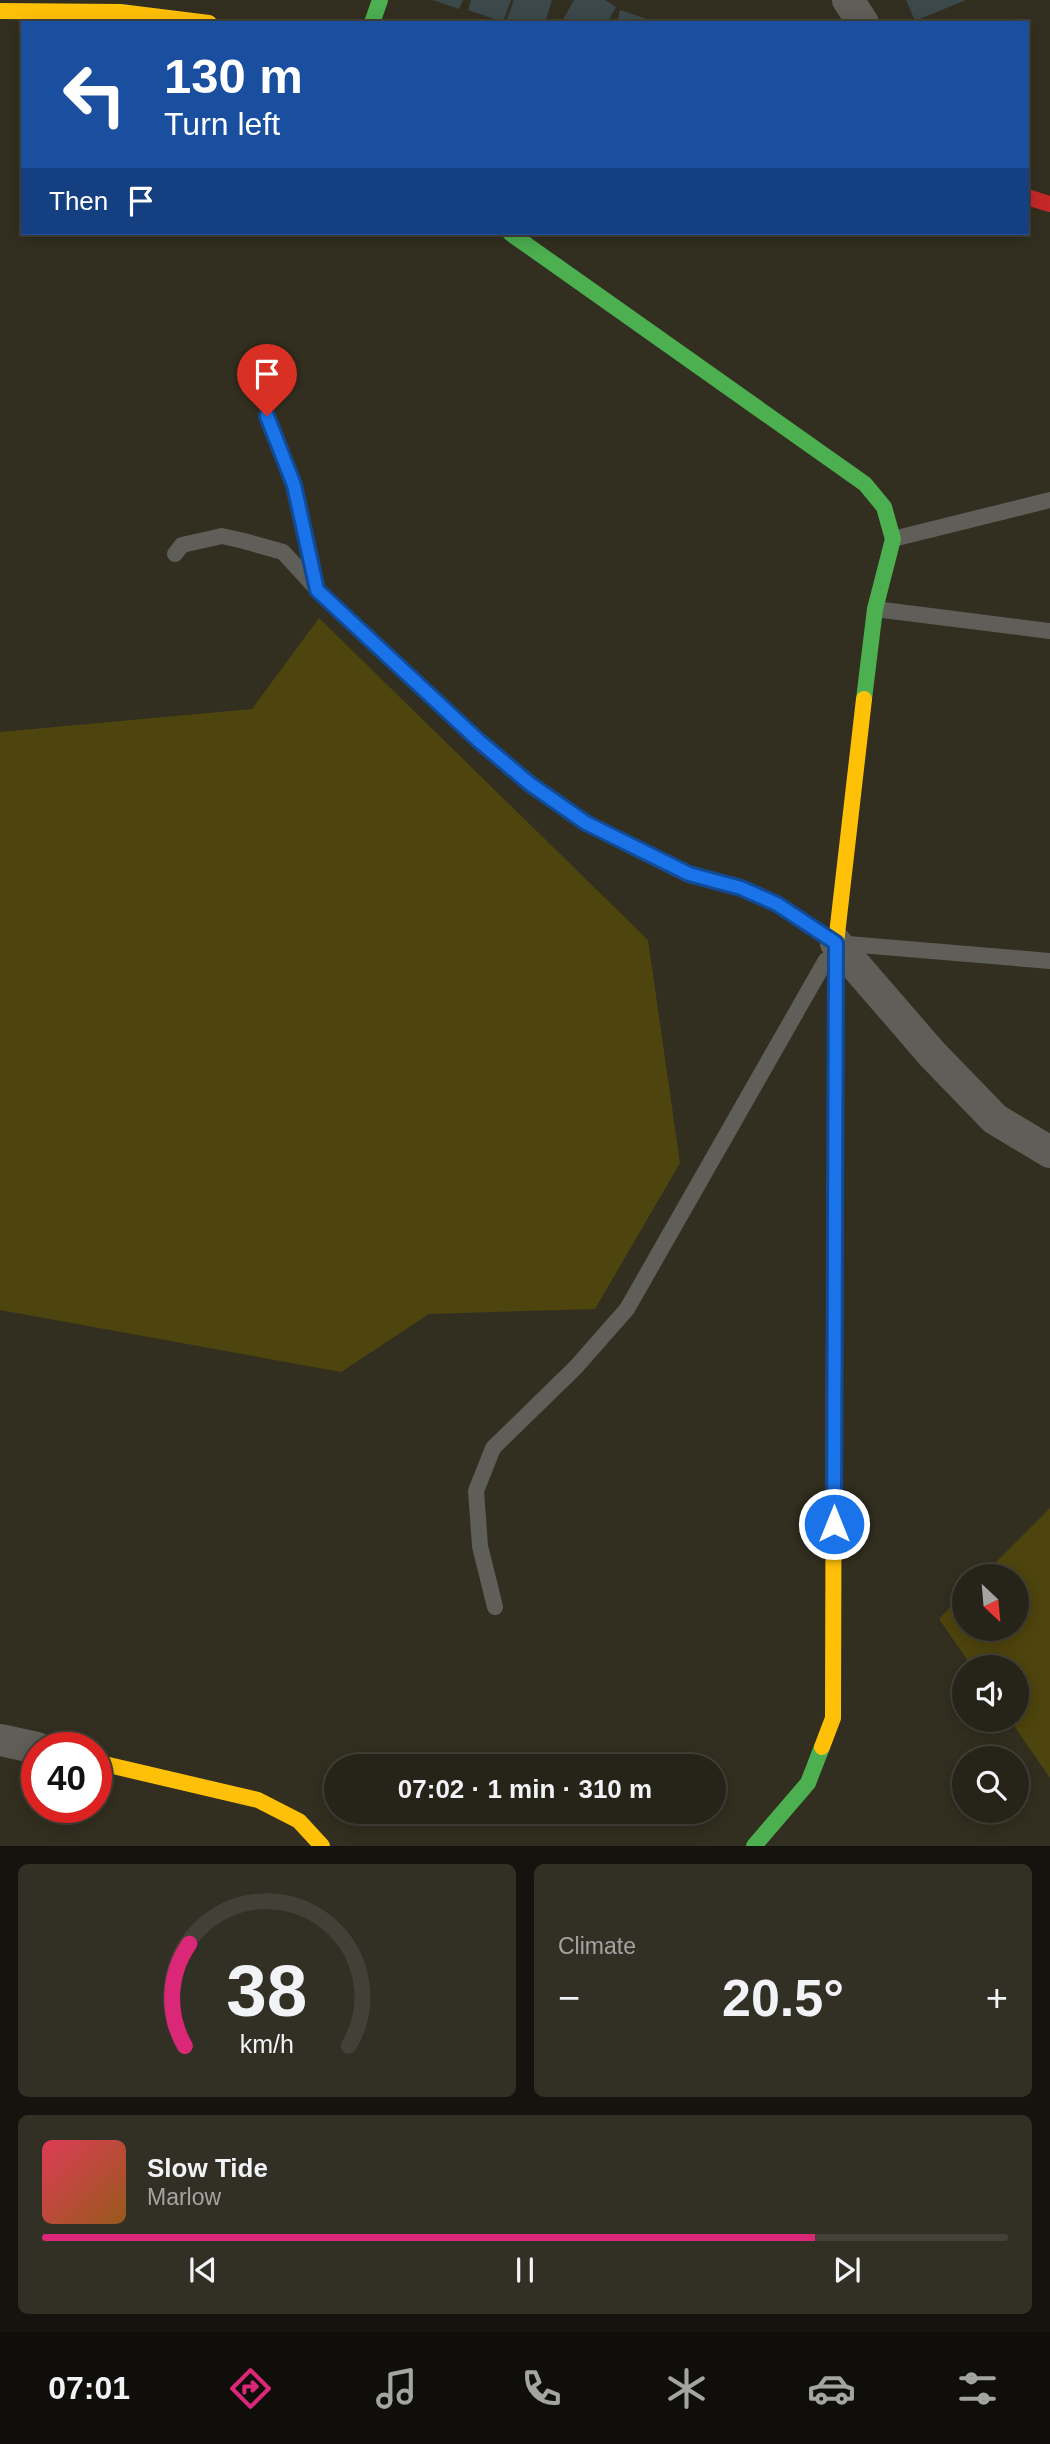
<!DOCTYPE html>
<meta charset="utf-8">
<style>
:root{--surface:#262318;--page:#322f25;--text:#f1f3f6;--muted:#a4a4a2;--line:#424037;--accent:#db2777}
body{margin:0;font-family:Helvetica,sans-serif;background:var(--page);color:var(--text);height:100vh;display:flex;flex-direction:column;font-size:26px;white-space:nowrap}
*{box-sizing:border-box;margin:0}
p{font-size:23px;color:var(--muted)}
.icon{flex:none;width:38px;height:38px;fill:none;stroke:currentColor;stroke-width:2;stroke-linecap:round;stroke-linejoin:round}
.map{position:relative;height:1846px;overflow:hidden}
.sheet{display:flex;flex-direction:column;gap:18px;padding:18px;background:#15130d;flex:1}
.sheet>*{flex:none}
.guide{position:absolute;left:21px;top:21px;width:1008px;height:214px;border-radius:0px;box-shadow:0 4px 18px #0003,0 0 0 2px var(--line);background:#1a4fa0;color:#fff;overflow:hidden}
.needle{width:46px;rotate:154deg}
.buttons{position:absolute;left:952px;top:1564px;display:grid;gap:14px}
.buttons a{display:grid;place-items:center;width:77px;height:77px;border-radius:50%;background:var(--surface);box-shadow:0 4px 18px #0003,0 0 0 2px var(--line);font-size:35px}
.speed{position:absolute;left:21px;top:1732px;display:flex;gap:14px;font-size:35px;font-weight:700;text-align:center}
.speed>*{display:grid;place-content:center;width:91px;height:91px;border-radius:50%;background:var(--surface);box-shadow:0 4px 18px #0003,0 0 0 2px var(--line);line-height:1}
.speed .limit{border:10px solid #d22;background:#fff;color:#111}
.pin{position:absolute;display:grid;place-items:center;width:60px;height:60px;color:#fff;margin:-72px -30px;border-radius:50% 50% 50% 0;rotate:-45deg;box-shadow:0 0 7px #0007}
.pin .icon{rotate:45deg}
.me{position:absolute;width:77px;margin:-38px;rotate:0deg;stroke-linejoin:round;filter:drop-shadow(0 0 5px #0008)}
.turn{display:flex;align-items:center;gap:24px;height:147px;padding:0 28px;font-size:32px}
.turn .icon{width:91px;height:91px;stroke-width:2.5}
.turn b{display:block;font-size:49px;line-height:60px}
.then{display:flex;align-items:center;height:66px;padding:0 28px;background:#0003;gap:14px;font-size:26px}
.big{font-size:52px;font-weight:700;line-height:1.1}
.sheet .tile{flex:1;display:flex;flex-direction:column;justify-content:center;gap:10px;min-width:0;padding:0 24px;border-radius:10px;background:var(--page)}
.sheet .dial{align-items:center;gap:0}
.dial svg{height:182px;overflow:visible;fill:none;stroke:var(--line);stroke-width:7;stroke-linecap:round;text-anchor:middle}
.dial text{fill:var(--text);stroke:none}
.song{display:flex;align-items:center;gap:21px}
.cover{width:84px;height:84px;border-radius:10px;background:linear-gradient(135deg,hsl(350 70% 55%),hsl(30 70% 35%))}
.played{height:7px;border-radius:4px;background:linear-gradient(90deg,var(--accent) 80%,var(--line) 80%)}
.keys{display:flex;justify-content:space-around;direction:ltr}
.heat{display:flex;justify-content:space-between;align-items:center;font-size:38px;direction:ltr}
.sheet .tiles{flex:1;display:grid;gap:18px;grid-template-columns:1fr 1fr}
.tile:last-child{grid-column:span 2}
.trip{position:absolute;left:324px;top:1754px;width:402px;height:70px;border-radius:35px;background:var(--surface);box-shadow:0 4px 18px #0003,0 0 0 2px var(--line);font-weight:700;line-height:70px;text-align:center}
.tab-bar{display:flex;height:112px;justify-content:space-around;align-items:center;background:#0f0e0a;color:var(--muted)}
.tab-bar .icon{width:49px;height:49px}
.tab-bar .selected{color:var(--accent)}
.tab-bar b{font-size:32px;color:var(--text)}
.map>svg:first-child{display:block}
</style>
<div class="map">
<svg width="1050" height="1846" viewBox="0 0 1050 1846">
<rect width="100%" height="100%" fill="#322f20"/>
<path fill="#4e440d" d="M319,618L648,940L680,1163L595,1309L429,1314L341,1372L0,1310V732L252,709Z
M1050,1508V1778L1010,1720H1017V1668H973L939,1619L964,1593V1629H1017V1577H981Z"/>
<path fill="#3c494b" d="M433,0H463L459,9Z
M471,0H511L503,22L468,10Z
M514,0H552L545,23L506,22Z
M574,0H605L616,7L607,23H561Z
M906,0H966L915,21Z
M620,10L650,20L649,23H617Z"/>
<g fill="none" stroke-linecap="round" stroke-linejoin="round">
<path stroke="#5f5e58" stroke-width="16" d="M267,416L294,485L317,590L479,741L530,784L586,823L639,850L689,875L741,888L777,904L836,943L1050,961
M893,539L1050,500
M175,554L182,545L222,536L244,541L283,552L316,588
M875,609L1050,631
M495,1607L480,1546L476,1491L493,1448L576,1367L627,1309L826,960"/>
<path stroke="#5f5e58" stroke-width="32" d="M848,0L863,23
M836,943L932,1054L995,1119L1050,1152
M0,1740L37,1748"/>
<path stroke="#4caf50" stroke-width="16" d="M372,23L380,0
M510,233L865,484L884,507L893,539L875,609L864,699
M754,1846L808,1783L822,1747"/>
<path stroke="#ffc107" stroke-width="16" d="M0,11L120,12L209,23
M835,1131L836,943L864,699
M822,1747L833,1718L834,1336
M96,1762L258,1800L299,1821L322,1846"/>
<path stroke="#c62828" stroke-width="16" d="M1027,197L1050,204
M834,1336L835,1131"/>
</g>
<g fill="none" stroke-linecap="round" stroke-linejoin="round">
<g stroke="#114b97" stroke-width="18">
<path id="route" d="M267,416L294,485L317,590L479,741L530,784L586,823L689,874L741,888L777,904L836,943L834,1524"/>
</g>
<use href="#route" stroke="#1a73e8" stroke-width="12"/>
</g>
</svg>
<div class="buttons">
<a><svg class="needle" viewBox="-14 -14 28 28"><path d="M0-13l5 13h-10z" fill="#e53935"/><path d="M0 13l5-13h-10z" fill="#a4a4a2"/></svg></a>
<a><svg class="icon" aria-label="sound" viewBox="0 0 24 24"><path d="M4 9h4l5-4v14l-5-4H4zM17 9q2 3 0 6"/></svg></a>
<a><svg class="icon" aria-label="search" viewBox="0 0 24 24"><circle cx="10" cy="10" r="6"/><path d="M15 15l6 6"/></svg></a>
</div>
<div class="speed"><div class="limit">40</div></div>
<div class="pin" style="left:267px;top:416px;background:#d93025"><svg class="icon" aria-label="arrive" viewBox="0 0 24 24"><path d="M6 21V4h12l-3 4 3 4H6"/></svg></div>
<svg class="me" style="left:834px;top:1524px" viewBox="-20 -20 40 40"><circle r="17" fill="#1a73e8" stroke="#fff" stroke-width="3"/><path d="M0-11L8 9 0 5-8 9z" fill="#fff"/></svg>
<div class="trip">07:02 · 1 min · 310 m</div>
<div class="guide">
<div class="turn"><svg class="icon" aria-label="left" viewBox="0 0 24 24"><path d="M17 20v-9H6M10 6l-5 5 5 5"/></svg><div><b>130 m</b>Turn left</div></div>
<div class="then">Then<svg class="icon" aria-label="arrive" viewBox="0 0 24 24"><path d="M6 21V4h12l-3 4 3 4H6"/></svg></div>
</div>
</div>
<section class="sheet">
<div class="tiles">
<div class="tile dial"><svg viewBox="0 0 100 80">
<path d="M14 69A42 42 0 1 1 86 69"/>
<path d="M14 69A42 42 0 0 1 16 24" stroke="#db2777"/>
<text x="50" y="56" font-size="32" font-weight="700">38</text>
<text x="50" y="72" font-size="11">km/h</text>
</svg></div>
<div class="tile"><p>Climate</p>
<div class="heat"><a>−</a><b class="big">20.5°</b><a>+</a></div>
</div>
<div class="tile">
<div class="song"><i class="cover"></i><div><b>Slow Tide</b><p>Marlow</p></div></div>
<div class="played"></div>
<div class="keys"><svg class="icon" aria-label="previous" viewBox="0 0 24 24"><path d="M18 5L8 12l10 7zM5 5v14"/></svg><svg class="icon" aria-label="pause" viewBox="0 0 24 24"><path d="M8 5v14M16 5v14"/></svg><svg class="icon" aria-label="next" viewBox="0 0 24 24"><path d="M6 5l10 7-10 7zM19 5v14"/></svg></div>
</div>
</div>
</section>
<nav class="tab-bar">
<b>07:01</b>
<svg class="icon selected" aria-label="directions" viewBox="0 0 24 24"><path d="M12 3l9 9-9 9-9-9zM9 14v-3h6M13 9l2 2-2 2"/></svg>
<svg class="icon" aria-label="music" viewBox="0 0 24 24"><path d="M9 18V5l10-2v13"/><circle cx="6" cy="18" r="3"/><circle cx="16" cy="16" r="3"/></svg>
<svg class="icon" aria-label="phone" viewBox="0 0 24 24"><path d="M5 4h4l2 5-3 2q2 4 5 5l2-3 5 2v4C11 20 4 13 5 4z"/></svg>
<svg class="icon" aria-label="climate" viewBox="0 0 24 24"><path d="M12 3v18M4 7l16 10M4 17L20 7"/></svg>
<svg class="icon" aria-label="car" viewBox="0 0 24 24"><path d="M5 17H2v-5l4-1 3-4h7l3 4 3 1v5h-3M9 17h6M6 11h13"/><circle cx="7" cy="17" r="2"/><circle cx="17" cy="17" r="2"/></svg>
<svg class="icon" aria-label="filters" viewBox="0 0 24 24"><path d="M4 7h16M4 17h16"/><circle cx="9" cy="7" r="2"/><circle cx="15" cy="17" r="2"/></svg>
</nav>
